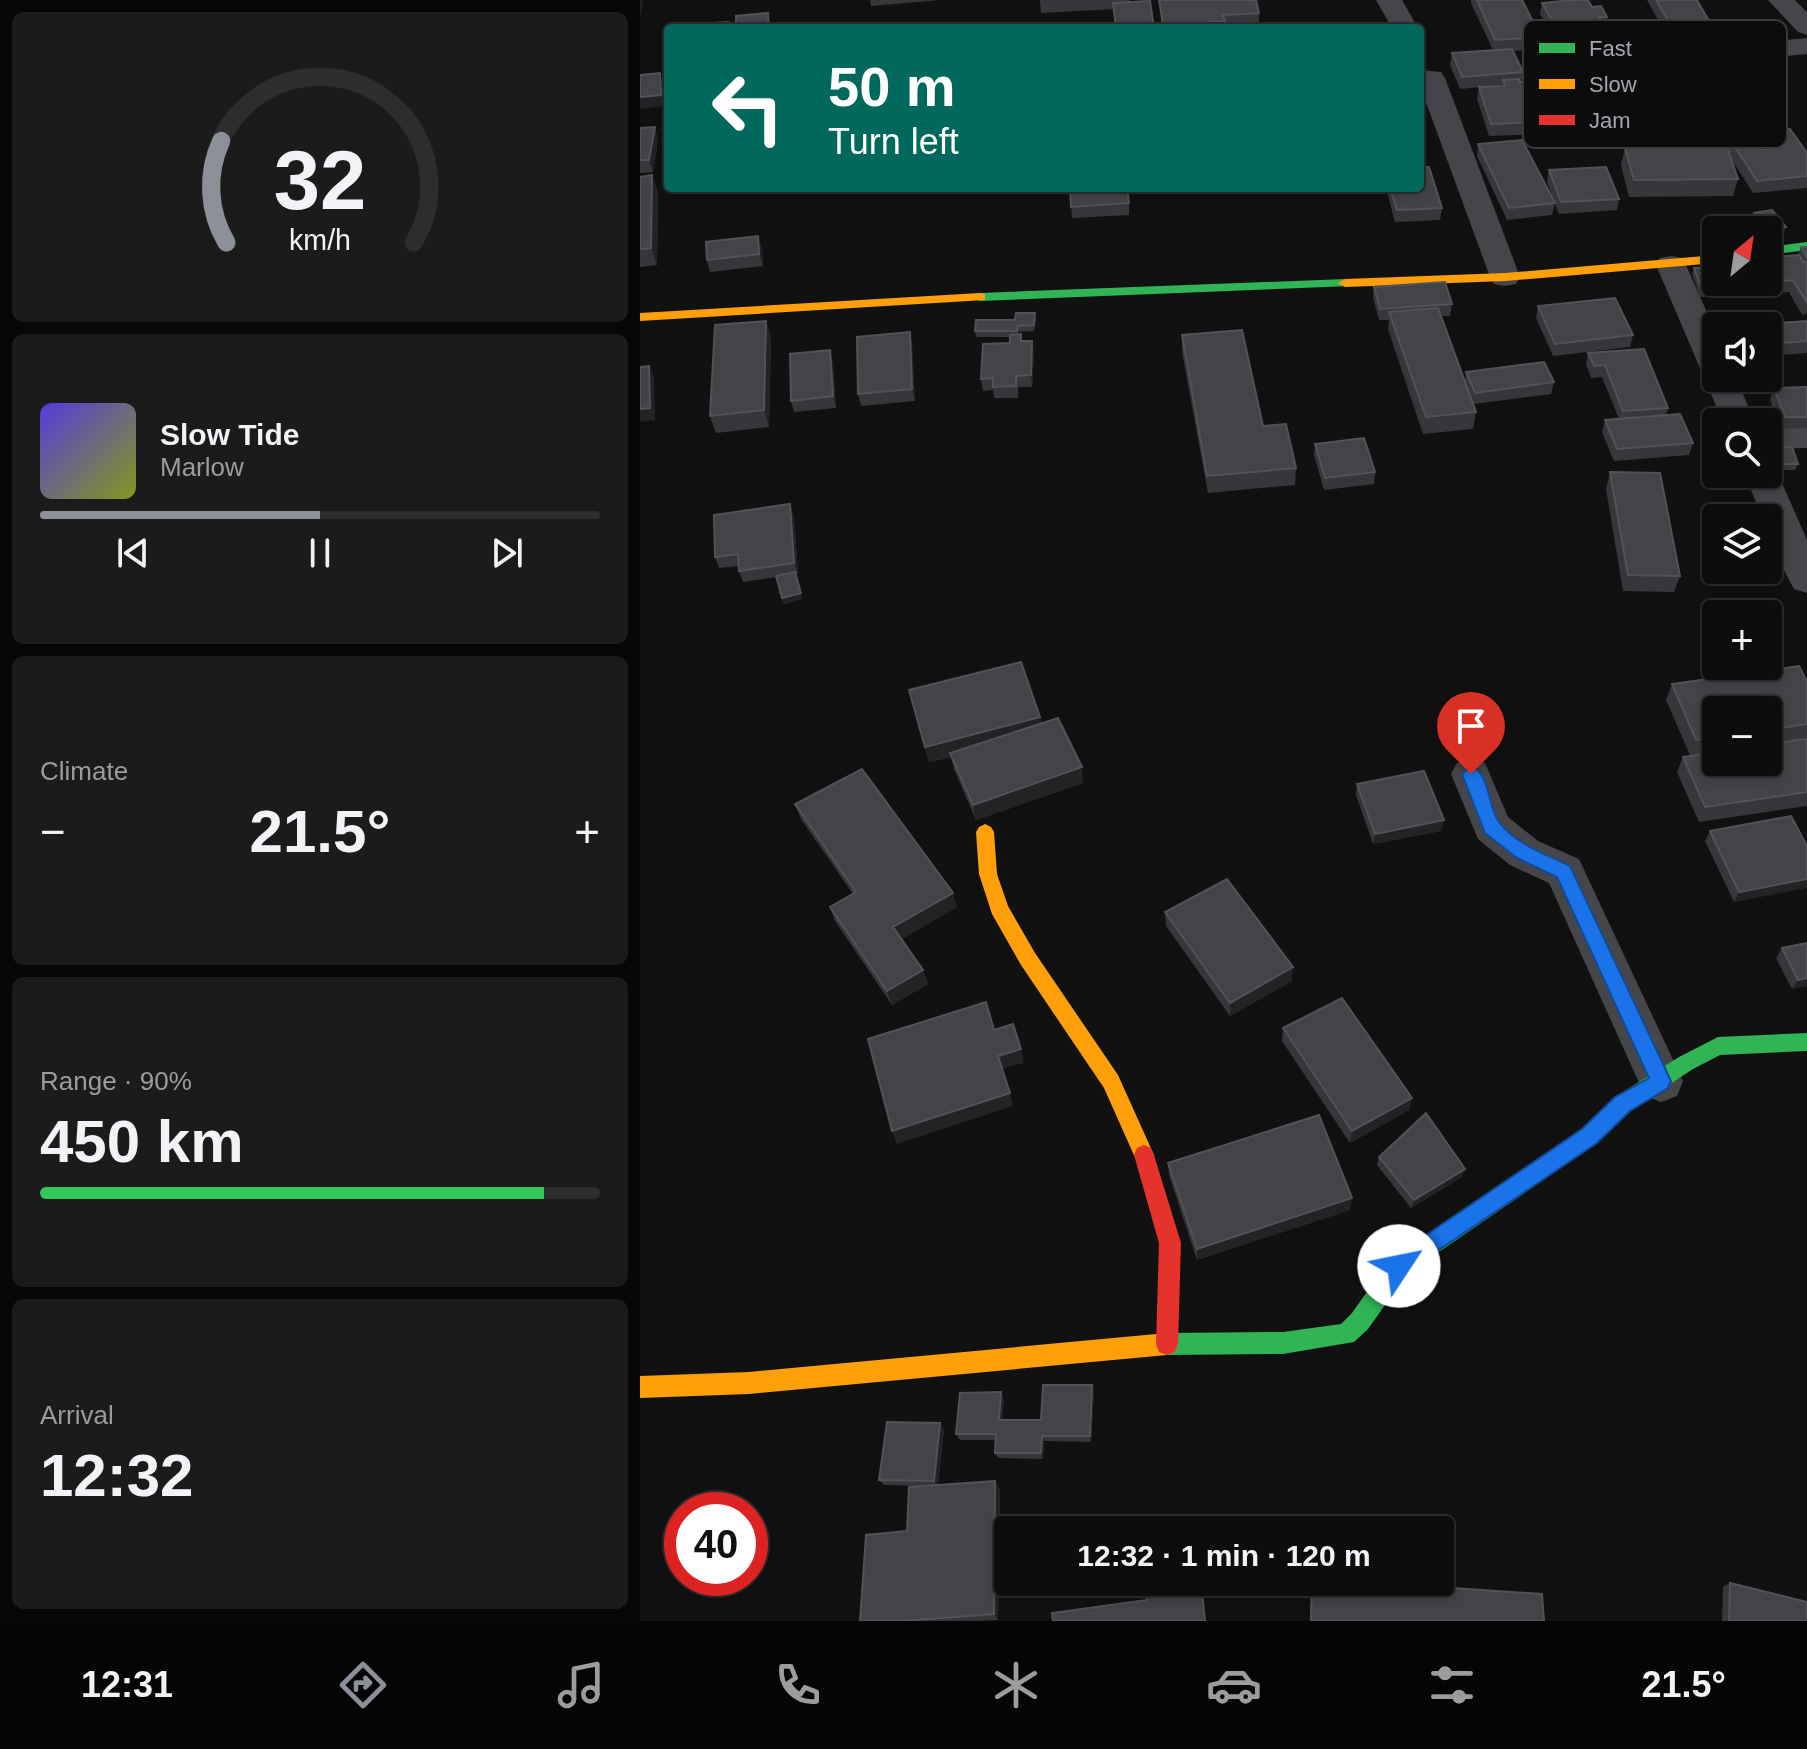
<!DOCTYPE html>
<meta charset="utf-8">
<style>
:root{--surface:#0d0d0e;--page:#1b1b1c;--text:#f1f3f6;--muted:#9a9c9e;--line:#2d2d2e;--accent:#8c9099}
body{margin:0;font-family:Arial,sans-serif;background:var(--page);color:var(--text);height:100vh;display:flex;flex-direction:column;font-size:30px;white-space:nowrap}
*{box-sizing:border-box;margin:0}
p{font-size:26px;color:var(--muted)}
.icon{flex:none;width:44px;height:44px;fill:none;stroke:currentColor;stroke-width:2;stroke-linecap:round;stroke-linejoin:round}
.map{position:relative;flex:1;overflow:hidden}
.details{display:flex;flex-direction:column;gap:12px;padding:12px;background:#070708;width:640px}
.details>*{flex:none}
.hud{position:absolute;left:24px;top:24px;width:760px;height:168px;border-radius:8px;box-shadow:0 4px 12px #0003,0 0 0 2px var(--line);background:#00695c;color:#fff;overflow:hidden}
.needle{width:52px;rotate:29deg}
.tools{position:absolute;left:1062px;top:216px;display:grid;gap:16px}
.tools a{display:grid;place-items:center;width:80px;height:80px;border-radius:8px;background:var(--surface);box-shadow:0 4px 12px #0003,0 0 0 2px var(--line);font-size:40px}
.speed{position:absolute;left:24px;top:1492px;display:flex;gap:16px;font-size:40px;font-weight:700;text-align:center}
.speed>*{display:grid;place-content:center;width:104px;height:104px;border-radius:50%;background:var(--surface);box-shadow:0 4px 12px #0003,0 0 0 2px var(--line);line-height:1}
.speed .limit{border:12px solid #d22;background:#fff;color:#111}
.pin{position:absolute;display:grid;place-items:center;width:68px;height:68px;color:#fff;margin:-82px -34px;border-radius:50% 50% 50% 0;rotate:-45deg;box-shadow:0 0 8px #0007}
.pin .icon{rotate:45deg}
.me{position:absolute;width:88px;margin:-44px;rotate:56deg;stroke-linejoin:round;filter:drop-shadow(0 0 6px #0008)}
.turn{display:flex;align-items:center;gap:28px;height:168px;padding:0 32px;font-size:36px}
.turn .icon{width:104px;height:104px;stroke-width:2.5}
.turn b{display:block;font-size:56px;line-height:68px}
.big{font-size:60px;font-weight:800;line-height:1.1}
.details .tile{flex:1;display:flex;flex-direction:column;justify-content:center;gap:12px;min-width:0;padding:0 28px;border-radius:12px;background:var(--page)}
.details .dial{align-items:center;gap:0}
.dial svg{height:208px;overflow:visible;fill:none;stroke:var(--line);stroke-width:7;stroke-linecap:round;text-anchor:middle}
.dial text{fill:var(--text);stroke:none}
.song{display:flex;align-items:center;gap:24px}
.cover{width:96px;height:96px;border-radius:12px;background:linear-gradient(135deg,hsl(250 70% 55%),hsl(70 70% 35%))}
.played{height:8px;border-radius:4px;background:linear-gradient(90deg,var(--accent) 50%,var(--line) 50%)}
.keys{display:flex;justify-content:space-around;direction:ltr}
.heat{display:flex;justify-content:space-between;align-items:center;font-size:44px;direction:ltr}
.charge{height:12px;border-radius:6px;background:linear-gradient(90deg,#34c759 90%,var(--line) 0)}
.trip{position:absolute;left:354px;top:1516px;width:460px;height:80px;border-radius:8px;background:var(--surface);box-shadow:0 4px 12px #0003,0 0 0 2px var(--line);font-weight:800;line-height:80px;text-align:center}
.dock{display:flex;height:128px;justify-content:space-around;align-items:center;background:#050506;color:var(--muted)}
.dock .icon{width:56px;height:56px}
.dock .active{color:var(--accent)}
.dock b{font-size:36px;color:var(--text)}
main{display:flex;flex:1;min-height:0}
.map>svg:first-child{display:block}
</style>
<main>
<section class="details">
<div class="tile dial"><svg viewBox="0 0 100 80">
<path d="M14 69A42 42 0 1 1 86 69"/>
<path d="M14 69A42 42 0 0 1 12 30" stroke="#8c9099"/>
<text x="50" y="56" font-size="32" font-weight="700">32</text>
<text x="50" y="72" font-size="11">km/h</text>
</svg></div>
<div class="tile">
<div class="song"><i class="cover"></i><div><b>Slow Tide</b><p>Marlow</p></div></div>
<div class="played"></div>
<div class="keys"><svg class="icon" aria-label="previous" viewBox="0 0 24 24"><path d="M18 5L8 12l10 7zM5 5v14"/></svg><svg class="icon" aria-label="pause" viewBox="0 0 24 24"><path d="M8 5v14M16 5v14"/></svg><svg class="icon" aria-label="next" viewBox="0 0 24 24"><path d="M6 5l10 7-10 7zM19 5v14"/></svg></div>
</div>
<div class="tile"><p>Climate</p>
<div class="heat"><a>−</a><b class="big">21.5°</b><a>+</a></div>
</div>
<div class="tile"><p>Range · 90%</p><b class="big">450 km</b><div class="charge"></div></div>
<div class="tile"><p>Arrival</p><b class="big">12:32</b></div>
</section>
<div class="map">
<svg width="1167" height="1621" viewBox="0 0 1167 1621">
<rect width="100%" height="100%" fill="#111112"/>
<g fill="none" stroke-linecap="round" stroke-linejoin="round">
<path fill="#45464a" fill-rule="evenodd" d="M736,0H762L778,28H752Z
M1128,0H1155L1167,12V35L1158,32Z
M1167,38V54L1049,65L1040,63L1036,57L1040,51L1049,49Z
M780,70L801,72L805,78L880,277L876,284L865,286L854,284L850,277L780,86Z
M1031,256L1042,258L1046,265L1076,333V378H1096L1115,422H1083L1016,265L1020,258Z
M1167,426V448L1128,449V427Z
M1128,464L1133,466L1138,474L1167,540V593L1154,589C1143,569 1128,541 1128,518H1123L1104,474H1128Z
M831,758L845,763L868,817L898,841L939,859L1043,1081L1037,1096L1021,1102L1005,1096L909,883L870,865L838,839L811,774L817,763Z"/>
<path fill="#30b455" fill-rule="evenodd" d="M1167,242V250L1128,255V247Z
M705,279L712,283L710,286L340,301L333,297L340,293Z
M1167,1033V1051L1080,1055L1053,1069L989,1111L957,1143L767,1274L728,1329L714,1342L643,1354L527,1355L519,1352L516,1344L519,1336L527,1333L643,1332L701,1324L712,1313L751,1258L943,1129L975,1097L1039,1057L1078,1037Z"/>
<path fill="#ff9f0a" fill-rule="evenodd" d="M1076,255V263L865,281L705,287L698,283L705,279L865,273Z
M340,293L345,294V300L0,321V313Z
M345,824L351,827L354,832L357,874L368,906L395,953L478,1075L514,1155L511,1162L504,1165L497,1162L464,1088L381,965L352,914L339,874L336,832L339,827Z
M527,1333L535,1336L538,1344L535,1352L527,1355L109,1394L0,1398V1376L109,1372Z"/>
<path fill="#e5322d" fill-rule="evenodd" d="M504,1145L511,1148L514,1155L541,1243L538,1344L535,1352L527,1355L519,1352L516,1344L519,1243L494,1155L497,1148Z"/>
</g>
<path fill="#37373b" d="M230,0H301L231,6Z
M400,0H490V2L514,28H475L474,9L401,13Z
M519,0L619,13V28H522Z
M831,0H882L901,37L899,49L873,51L883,72L881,82H887L888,77L907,92L905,104H903L922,121L920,133L849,136L837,99L839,87H862V85L820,89L810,65L812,53L853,50L831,3Z
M1007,0H1057L1073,28L1070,40L1031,43Z
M902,3L952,7L967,17L964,39L1013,68L940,79L924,56L926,44L935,43L917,45L900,14Z
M0,128L18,139L13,172L0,173Z
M1084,130L1123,149L1128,148L1125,143L1128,131L1167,153V188L1113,193L1090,157L1098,179L1093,196L989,197L981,165L985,148L1084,147L1080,142Z
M838,144L915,203L912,215L867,220L837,156Z
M909,170L979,199L977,210L919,214L907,182Z
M0,177L18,192L17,265L0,267Z
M430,188L489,203V215L432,218Z
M746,188H780L802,208L800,220L755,222Z
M1114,213L1146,227L1144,233L1121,230L1112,219Z
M1161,247H1167V314L1162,315L1149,292L1100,296L1096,287L1097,282H1128L1131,273L1130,269L1134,257L1158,255Z
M122,248L123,266L70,272L67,260Z
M1054,268L1076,282H1091H1084L1087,290L1085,296L1060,297L1052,274Z
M734,287L812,304L810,316H801L825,381L826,372L914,382L911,394L834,404L836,412L833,429L783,434L748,329L749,320H739L733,298Z
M898,306L993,335L990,347L913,356L896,318Z
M396,319L394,331L378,332V335L381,334L382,341H392L394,353L392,387H378V398H354L353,390L343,391L341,379L370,343V337H336L335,331L375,320Z
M126,321L131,338L129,427L76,433L70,416Z
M1167,321V353L1128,356V326Z
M270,332L272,344L275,401L221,406L218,394Z
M542,335L623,426L656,468L655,485L568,493L542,352Z
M190,350L193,362L196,408L154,412L151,401Z
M948,353L1028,408L1026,415L1053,443L1049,455L974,461L962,432L965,420L979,419L962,377L951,378L946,364Z
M1167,387V428L1140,429L1130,400L1134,388Z
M675,444L735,472L734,484L684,490L674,455Z
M1128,447L1158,464L1155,470H1130L1128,463Z
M970,472L1040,576L1034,592L983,591L966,489Z
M150,504L154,516L158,574H156L162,599L144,604L137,577L103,582L99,571V566L79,568L75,557Z
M1167,682V806L1059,822L1037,772L1043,757L1128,762V710H1076V752L1050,755L1026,700L1032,684Z
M269,690L400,717L401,723L443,783L336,820L314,769L311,757L289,762Z
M717,784L804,820L801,831L733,844L716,795Z
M155,804L317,907L261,939L283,970L288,984L252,1005L195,921L190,907L213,894L161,819Z
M1151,816L1094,902L1065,841L1070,831Z
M525,912L652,981L590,1016L526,926Z
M1142,948L1167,986L1152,989L1136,958Z
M643,1028L772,1098L769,1110L710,1143L642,1041Z
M739,1157L825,1169L822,1177L771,1208L737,1165Z
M528,1163L710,1210L557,1260L529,1175Z
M454,1391L451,1442L404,1441L403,1459L358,1458L355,1453L356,1440H320L316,1434L364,1399L362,1420H401Z
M304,1429L298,1485L360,1489L358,1620L340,1621H220L267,1531L284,1486L244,1485L239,1480Z
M671,1582H724L904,1621H670Z
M1090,1583L1167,1621H1082L1083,1587Z"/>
<path fill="#232325" d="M0,0H3L0,17Z
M1016,56L1013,68L940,79L942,67Z
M20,73L24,85V106L0,109V97Z
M15,127L18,139L13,172L9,160Z
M12,175L18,192L17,265L11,248Z
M1146,227L1144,233L1128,236V230Z
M118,236L122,248L123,266L119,254Z
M126,321L131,338L129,427L124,410Z
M270,332L272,344L275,401L272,389Z
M392,341L394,353L392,387L391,375Z
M190,350L193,362L196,408L193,396Z
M9,366L14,377L15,420L0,422V409Z
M150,504L154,516L158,574L154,563Z
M157,577L162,599L144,604L142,598Z
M400,717L402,733L289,762L285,747Z
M442,767L443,783L336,820L333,805Z
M804,820L801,831L733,844L735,834Z
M1167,879V888L1094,902L1099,892Z
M313,893L317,907L258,942L253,927Z
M653,967L652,981L590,1016V1003Z
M283,970L288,984L252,1005L247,991Z
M1167,978V986L1152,989L1158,980Z
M381,1049L384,1063L361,1069L358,1056Z
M370,1093L373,1106L257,1144L252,1131Z
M772,1098L769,1110L710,1143L712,1131Z
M825,1169L822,1177L771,1208L774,1200Z
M712,1198L710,1210L557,1260V1249Z
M452,1385L454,1391L451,1442L450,1436Z
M361,1392L364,1399L361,1425L359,1420Z
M300,1423L304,1429L298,1486L294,1481Z
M402,1436L404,1441L403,1459L401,1453Z
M355,1481L360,1489L358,1620L354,1614Z"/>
<path fill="#434348" stroke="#525358" stroke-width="2" d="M519,0H616L619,13L583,15L585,21L570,22L571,28H541L540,23L523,24Z
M837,0H882L901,37L855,40Z
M933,0H948L952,7L961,6L967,17H959L966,29L919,33L902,3Z
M1016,0H1057L1073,28L1034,31Z
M510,1L514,28H476L473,3Z
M128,13L129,28H96V16Z
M88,22L87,28H39L40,25Z
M872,49L883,72L822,77L812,53Z
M20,73L21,95L0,97V75Z
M901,76L907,92L898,93L903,105L915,104L922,121L851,124L839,87L865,86L863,80L879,79L880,82H890L888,77Z
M24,79H28V95L24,96Z
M15,127L9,160H0V128Z
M1108,127L1123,149L1139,147L1128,131L1150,129L1167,153V176L1117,181L1084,130Z
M882,140L915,203L869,208L838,144Z
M1087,147L1098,179L994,180L985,148Z
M780,167H789L802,208L757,210L750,188H780Z
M966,167L979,199L921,202L909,170Z
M12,175L11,248L0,249V177Z
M430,188H487L489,203L431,207Z
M1132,210L1146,227L1128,230L1114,213Z
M118,236L119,254L67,260L66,242Z
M1161,247H1167V258Z
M1159,255L1163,262H1167V303L1153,280L1104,285L1103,282H1128V273L1142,272L1134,257Z
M1076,267V282H1084L1087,290L1062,291L1054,268Z
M805,282L812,304L740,309L734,287Z
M975,298L993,335L915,344L898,306Z
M798,308L836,412L786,417L749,312Z
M376,313H395L394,325L378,326L377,331H335L336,320H375Z
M126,321L124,410L70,416L75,325Z
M1167,321V341L1128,344V326L1108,325Z
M602,330L623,426L646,424L656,468L567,476L542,335Z
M270,332L272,389L218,394L217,337Z
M381,334V341H392L391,375L376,376V386L353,387V378L341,379L343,344L370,343V335Z
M1004,349L1028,408L983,411L965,365L954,366L948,353Z
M190,350L193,396L151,401L150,354Z
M904,362L914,382L835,393L826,372Z
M9,366L10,408L0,409V367Z
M1167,387V417H1145L1134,388Z
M1040,414L1053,443L977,449L965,420Z
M724,438L735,472L685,478L675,444Z
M1128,447H1152L1158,464H1132Z
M970,472L1020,473L1040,576L988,575Z
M150,504L154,563L99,571L98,554L75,557L74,515Z
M155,572L161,593L142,598L136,576Z
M381,662L400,717L285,747L269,690Z
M1159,666L1167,682V724L1128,730V710H1076V737L1056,740L1032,684Z
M418,718L442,767L333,805L310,753Z
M1167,739V792L1065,807L1043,757L1076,752V762H1128V744Z
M222,769L313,893L253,927L283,970L247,991L190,907L216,892L155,804Z
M784,771L804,820L735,834L717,784Z
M1151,816L1167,846V879L1099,892L1070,831Z
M587,879L653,967L590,1003L525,912Z
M1167,943V978L1158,980L1142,948Z
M702,998L772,1098L712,1131L643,1028Z
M346,1002L354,1030L373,1024L381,1049L358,1056L370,1093L252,1131L228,1039Z
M786,1113L825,1169L774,1200L739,1157Z
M679,1115L712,1198L557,1249L528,1163Z
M403,1385H452L450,1436H402L401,1453H355L356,1434H316L320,1393L361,1392L359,1420H401Z
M247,1422L300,1423L294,1481L239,1480Z
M355,1481L354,1614L261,1621H220L226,1535L267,1531L269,1487Z
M505,1582H561L565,1621H413L412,1613L507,1600Z
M672,1582H724L902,1594L904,1621H671Z
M1090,1583L1167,1602V1621H1089Z"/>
<path fill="#1a73e8" stroke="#114b97" stroke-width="2" d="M831,766C850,773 848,808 859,822C875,844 907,855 930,866L1031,1081L1028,1088L990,1111L957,1143L759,1277L751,1274L748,1266L751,1259L942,1129L975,1097L1009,1078L917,877L877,858L845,833L822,774Z"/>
<rect x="883" y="20" width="264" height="128" rx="12" fill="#0c0c0d" stroke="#393a3e" stroke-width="2"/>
<rect x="899" y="43" width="36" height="10" fill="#30b455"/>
<rect x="899" y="79" width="36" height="10" fill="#ff9f0a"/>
<rect x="899" y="115" width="36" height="10" fill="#e5322d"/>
<g font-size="22" fill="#a3a6b1">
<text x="949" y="56">Fast</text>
<text x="949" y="92">Slow</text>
<text x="949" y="128">Jam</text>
</g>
</svg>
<div class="tools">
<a><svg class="needle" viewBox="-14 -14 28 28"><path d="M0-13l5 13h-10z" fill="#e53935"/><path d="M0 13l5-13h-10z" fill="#9a9c9e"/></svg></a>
<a><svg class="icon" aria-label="sound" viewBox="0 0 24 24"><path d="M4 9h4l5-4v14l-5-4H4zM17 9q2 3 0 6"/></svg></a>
<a><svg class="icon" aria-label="search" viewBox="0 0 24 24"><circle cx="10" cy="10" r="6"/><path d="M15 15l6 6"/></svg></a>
<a><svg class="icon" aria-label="layers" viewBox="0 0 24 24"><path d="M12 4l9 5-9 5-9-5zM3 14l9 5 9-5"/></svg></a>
<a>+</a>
<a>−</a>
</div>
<div class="speed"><div class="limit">40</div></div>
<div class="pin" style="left:831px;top:774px;background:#d93025"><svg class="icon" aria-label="arrive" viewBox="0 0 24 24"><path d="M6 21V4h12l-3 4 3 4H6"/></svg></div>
<svg class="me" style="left:759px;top:1266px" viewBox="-20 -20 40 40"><circle r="19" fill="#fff"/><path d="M0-13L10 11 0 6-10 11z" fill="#1a73e8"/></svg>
<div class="trip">12:32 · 1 min · 120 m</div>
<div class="hud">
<div class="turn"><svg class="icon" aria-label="left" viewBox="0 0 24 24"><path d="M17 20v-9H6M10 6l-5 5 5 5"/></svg><div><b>50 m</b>Turn left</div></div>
</div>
</div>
</main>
<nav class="dock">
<b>12:31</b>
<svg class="icon active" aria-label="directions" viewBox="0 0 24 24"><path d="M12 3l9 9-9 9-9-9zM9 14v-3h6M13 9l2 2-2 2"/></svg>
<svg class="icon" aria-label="music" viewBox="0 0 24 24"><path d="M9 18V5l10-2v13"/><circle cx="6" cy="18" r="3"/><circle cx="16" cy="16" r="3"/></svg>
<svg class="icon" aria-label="phone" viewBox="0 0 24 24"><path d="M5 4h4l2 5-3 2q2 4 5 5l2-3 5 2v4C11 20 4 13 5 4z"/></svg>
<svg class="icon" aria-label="climate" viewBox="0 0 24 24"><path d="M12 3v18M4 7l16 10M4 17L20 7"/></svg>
<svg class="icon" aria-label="car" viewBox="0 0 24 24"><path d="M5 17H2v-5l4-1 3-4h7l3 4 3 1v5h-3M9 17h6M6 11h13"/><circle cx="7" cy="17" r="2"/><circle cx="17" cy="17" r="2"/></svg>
<svg class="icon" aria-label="filters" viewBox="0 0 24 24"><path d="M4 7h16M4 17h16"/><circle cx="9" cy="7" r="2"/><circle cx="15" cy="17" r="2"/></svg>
<b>21.5°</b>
</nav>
